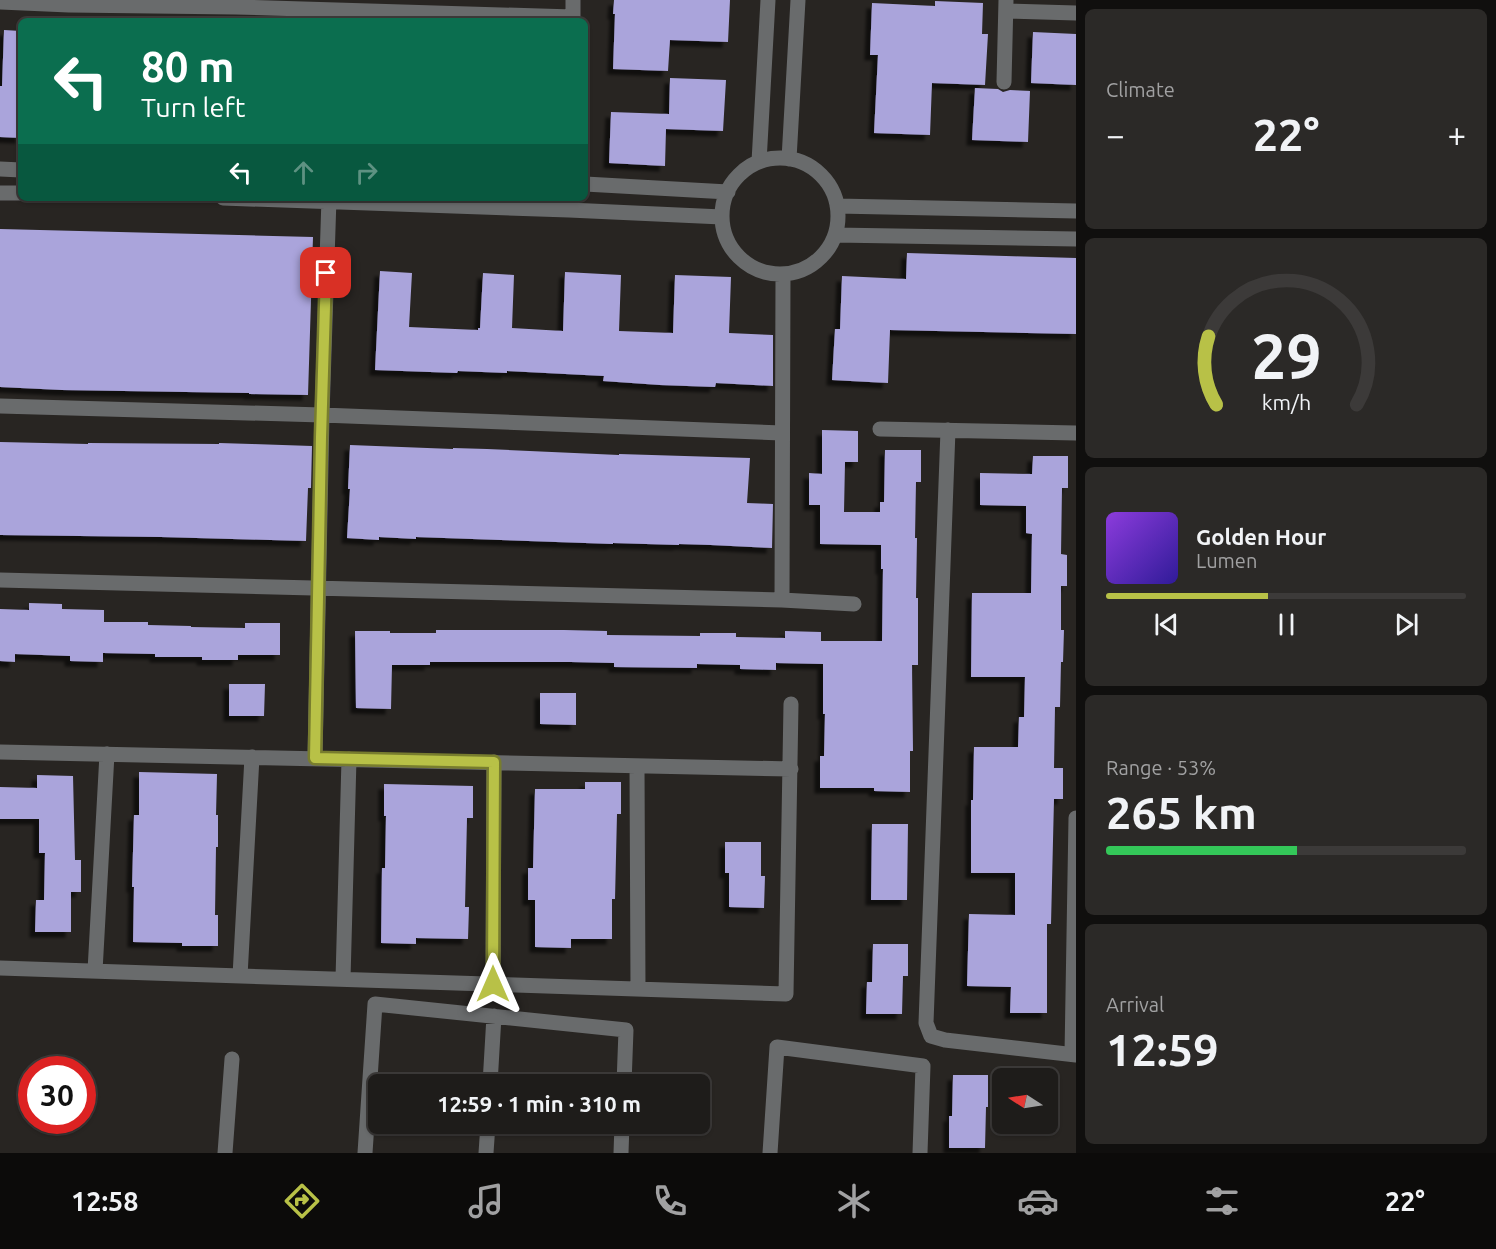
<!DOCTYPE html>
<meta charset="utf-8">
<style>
:root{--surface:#1e1c1a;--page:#2b2927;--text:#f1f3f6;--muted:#a1a1a2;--line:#3c3a39;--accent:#b8c147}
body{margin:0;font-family:Ubuntu,sans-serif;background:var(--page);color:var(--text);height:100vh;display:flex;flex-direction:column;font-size:22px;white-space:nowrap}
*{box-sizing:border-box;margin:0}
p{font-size:20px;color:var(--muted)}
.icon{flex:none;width:33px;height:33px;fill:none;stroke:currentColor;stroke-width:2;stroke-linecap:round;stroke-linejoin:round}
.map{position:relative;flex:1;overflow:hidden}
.sheet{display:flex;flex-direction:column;gap:9px;padding:9px;background:#100f0e;width:420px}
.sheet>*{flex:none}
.top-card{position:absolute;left:18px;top:18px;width:570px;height:183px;border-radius:9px;box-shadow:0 2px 4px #0004,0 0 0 2px var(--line);background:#0b6e4f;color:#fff;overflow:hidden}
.needle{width:39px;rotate:282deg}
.buttons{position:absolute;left:992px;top:1068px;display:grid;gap:12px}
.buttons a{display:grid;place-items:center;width:66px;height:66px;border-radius:9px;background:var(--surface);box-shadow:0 2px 4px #0004,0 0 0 2px var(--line);font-size:30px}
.speed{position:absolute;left:18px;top:1056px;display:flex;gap:12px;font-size:30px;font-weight:700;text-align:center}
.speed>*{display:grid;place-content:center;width:78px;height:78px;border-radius:50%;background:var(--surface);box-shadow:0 2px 4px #0004,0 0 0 2px var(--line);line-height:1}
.speed .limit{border:9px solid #d22;background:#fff;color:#111}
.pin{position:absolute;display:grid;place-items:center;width:51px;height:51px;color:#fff;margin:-26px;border-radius:12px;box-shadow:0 3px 9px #0006}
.me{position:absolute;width:66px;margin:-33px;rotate:0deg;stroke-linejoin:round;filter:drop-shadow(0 0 4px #0008)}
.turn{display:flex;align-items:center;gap:21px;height:126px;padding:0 24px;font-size:27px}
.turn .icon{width:78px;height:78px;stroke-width:2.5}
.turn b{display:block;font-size:42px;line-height:51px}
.lanes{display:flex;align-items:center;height:57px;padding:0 24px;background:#0003;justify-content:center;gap:30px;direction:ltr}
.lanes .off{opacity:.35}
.big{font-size:45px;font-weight:700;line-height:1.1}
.sheet .widget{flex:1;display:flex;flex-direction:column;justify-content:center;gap:9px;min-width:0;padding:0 21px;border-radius:9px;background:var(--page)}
.sheet .dial{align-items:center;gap:0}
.dial svg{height:156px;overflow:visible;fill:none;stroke:var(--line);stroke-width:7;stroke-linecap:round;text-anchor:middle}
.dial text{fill:var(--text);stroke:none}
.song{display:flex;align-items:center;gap:18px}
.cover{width:72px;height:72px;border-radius:9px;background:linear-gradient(135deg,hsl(270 70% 55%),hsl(250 70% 35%))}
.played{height:6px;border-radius:3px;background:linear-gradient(90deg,var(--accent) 45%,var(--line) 45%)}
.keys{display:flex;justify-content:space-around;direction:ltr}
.heat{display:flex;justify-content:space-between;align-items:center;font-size:33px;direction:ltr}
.charge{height:9px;border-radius:4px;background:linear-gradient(90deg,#34c759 53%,var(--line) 0)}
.trip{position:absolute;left:368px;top:1074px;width:342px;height:60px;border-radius:9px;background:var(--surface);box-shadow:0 2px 4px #0004,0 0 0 2px var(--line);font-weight:700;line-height:60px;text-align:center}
.tabs{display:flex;height:96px;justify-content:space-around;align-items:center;background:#0c0b0a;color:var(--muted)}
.tabs .icon{width:42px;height:42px}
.tabs .current{color:var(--accent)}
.tabs b{font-size:27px;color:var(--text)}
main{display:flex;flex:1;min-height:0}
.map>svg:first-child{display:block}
</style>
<main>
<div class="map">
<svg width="1076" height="1153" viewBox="0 0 1076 1153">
<defs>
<filter id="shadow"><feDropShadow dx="-5.5" dy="5.5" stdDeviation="1.5" flood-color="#0009"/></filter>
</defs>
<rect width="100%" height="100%" fill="#282522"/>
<path fill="#aaa4db" filter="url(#shadow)" d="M614,0H730L728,42L670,40L668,71L613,69L615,14H613Z
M935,1L983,3L982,34H988L985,85L932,83L930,135L874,133L878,55H870L872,3L935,6Z
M4,30L21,31V138L0,137V86H2Z
M1033,32L1076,34V85L1031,83Z
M670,78L726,80L723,131L666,129L665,166L609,163L611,112L669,114Z
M975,88L998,89L1003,92L1010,90L1030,91L1028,142L972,140Z
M0,229L313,237L308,395L249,394V393L62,390L0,387Z
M907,253L1076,258V334L890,330L888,383L832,380L835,329H840L842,276L906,279Z
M380,271L412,273L409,327L478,330V328H480L483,273L514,275L512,328L563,331L565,272L621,275L619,331L673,333L675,275L731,277L729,333L773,335V386L716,383L715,387L660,385L603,381L604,376L507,371V373L458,371L457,373L375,370Z
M822,430L858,431V462H845L844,512H880V502H884L885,450H921V482H916L915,538H917L916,598H918V665H912L913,751H910V792L874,791V788H820V756H824L825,714H823V664L776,663V670L740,669V665L697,664V668L614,667V663L571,662H430V665H392L391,709L356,708L355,631H390V633H436V630H564L607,631V635L700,636V633H736V637L785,638V631L821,632V641H882L883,569H881V545L820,544V505H809V473L822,474Z
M0,442L88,444V443L219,444V443L312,446L311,488H308L306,541L161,537L0,535Z
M350,445L453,449V448L487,449L619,455V454L750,458L747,503L773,504L772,548L711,545L679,544V545L613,543V544L416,537V539L379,537V540L347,538L350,489H348Z
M1033,456H1068V488H1062L1061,554L1067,555V586H1061V630H1064L1063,662H1061L1060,707H1055L1054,768H1063V799H1054L1051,924H1047V1013H1010L1011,987L967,986L969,914L1015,915V873H971V800H973L974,747H1018L1019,717H1024L1025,677H971L972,593H1031L1032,534L1026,533V506L980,505V473L1032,474Z
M29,603L62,604V609L104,610V622H148V625L191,626V627L245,628V623H280V655H238V660H202V657H155V654L103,653V662L70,661V656L15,654V662L0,661V609L29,610Z
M229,684H265L264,716H229Z
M540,693H576V725L540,724Z
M139,772L217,774L216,815H218V847H216L215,915H218V946H182V943L133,942L134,887H132L134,815H139Z
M37,775L73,776L75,860H81V892H71V932H35L36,900H44L45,853H39V819H0V787L37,788Z
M585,782H621V814H617L615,899H612V939H571V948L535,947V900H528V868H533L535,789H585Z
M384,784L473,786V818H467L465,907H469L468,939L416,938V944L381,943L382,868H385L386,816H384Z
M872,824H908L907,900H871Z
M725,842H761V876H765L764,908L729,907V873H725Z
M873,944H908V976H903L902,1014H866L867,982H872Z
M953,1075H988V1107H986L985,1148H949V1116H952Z"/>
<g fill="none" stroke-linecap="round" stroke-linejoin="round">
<path stroke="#696b6c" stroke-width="15" d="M0,2L69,5L236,7L573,17
M1006,11L1076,13
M573,21V0
M1004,82L1006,0
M722 216a58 58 0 1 1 116 0a58 58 0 1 1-116 0Z
M789,159L798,0
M759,162L768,0
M0,169L21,170
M585,184L728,192
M0,193H21
M223,198L569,210L722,217
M837,206L1076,211
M835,235L1076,239
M0,406L322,415L782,433
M880,429L1076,433
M948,430L926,1023L931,1036L945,1040L1076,1055
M0,580L782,600L854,604
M782,600L783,275
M0,752L791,769
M315,758L322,415L329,198
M637,766L638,989
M0,968L786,994L791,704
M95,971L107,754
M240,976L252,757
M343,979L349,759
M493,984L494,762
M1072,1054L1076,818
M490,1084L494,1016
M225,1153L232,1059
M365,1153L375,1004L626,1030L624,1084
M486,1153L488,1124
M621,1153L622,1124
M770,1153L777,1047L923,1066L920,1153"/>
</g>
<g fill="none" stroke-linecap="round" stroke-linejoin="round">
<g stroke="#787d2e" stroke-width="15">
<path id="route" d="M326,273L321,437L315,758L494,762L493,984"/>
</g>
<use href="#route" stroke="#b8c147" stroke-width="10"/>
</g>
</svg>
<div class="buttons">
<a><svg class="needle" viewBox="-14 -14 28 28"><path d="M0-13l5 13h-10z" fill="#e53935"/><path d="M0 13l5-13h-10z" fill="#a1a1a2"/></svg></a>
</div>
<div class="speed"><div class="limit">30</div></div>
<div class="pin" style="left:326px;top:273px;background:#d93025"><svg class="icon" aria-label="arrive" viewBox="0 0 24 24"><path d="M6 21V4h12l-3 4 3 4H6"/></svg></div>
<svg class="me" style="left:493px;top:984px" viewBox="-20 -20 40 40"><path d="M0-17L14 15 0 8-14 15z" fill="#b8c147" stroke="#fff" stroke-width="4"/></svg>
<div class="trip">12:59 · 1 min · 310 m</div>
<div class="top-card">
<div class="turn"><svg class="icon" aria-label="left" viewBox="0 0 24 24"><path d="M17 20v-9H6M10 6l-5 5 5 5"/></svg><div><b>80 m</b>Turn left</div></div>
<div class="lanes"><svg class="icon" aria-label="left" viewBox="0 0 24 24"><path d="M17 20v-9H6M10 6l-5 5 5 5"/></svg><svg class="icon off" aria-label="ahead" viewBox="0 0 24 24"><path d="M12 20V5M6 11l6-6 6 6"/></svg><svg class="icon off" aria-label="right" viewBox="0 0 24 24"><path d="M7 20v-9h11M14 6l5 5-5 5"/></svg></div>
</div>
</div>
<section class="sheet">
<div class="widget"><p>Climate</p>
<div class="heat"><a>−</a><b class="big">22°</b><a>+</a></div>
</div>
<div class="widget dial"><svg viewBox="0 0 100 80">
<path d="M14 69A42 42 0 1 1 86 69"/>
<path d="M14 69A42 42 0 0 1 10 34" stroke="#b8c147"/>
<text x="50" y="56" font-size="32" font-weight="700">29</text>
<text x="50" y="72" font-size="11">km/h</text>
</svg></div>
<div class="widget">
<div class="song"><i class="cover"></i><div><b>Golden Hour</b><p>Lumen</p></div></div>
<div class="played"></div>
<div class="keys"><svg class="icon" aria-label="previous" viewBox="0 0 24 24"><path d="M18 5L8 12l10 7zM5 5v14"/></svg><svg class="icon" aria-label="pause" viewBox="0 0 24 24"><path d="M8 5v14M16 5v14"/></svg><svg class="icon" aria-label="next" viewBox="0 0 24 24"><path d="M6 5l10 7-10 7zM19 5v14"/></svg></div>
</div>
<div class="widget"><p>Range · 53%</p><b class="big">265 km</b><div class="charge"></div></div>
<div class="widget"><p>Arrival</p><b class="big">12:59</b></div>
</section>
</main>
<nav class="tabs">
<b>12:58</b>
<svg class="icon current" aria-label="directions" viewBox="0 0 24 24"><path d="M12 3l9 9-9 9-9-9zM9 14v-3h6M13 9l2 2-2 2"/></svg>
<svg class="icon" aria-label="music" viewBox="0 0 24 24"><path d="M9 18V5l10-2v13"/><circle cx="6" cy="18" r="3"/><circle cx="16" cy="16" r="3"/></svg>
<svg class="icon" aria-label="phone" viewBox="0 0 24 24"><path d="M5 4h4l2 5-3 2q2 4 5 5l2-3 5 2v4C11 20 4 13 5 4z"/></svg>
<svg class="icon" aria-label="climate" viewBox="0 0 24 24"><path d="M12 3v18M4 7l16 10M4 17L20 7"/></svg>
<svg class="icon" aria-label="car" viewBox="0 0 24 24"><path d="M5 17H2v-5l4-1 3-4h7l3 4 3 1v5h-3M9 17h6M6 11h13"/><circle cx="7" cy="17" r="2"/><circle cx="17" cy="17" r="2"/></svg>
<svg class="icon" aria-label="filters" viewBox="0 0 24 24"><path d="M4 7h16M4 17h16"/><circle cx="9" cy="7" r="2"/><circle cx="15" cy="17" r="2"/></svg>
<b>22°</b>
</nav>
